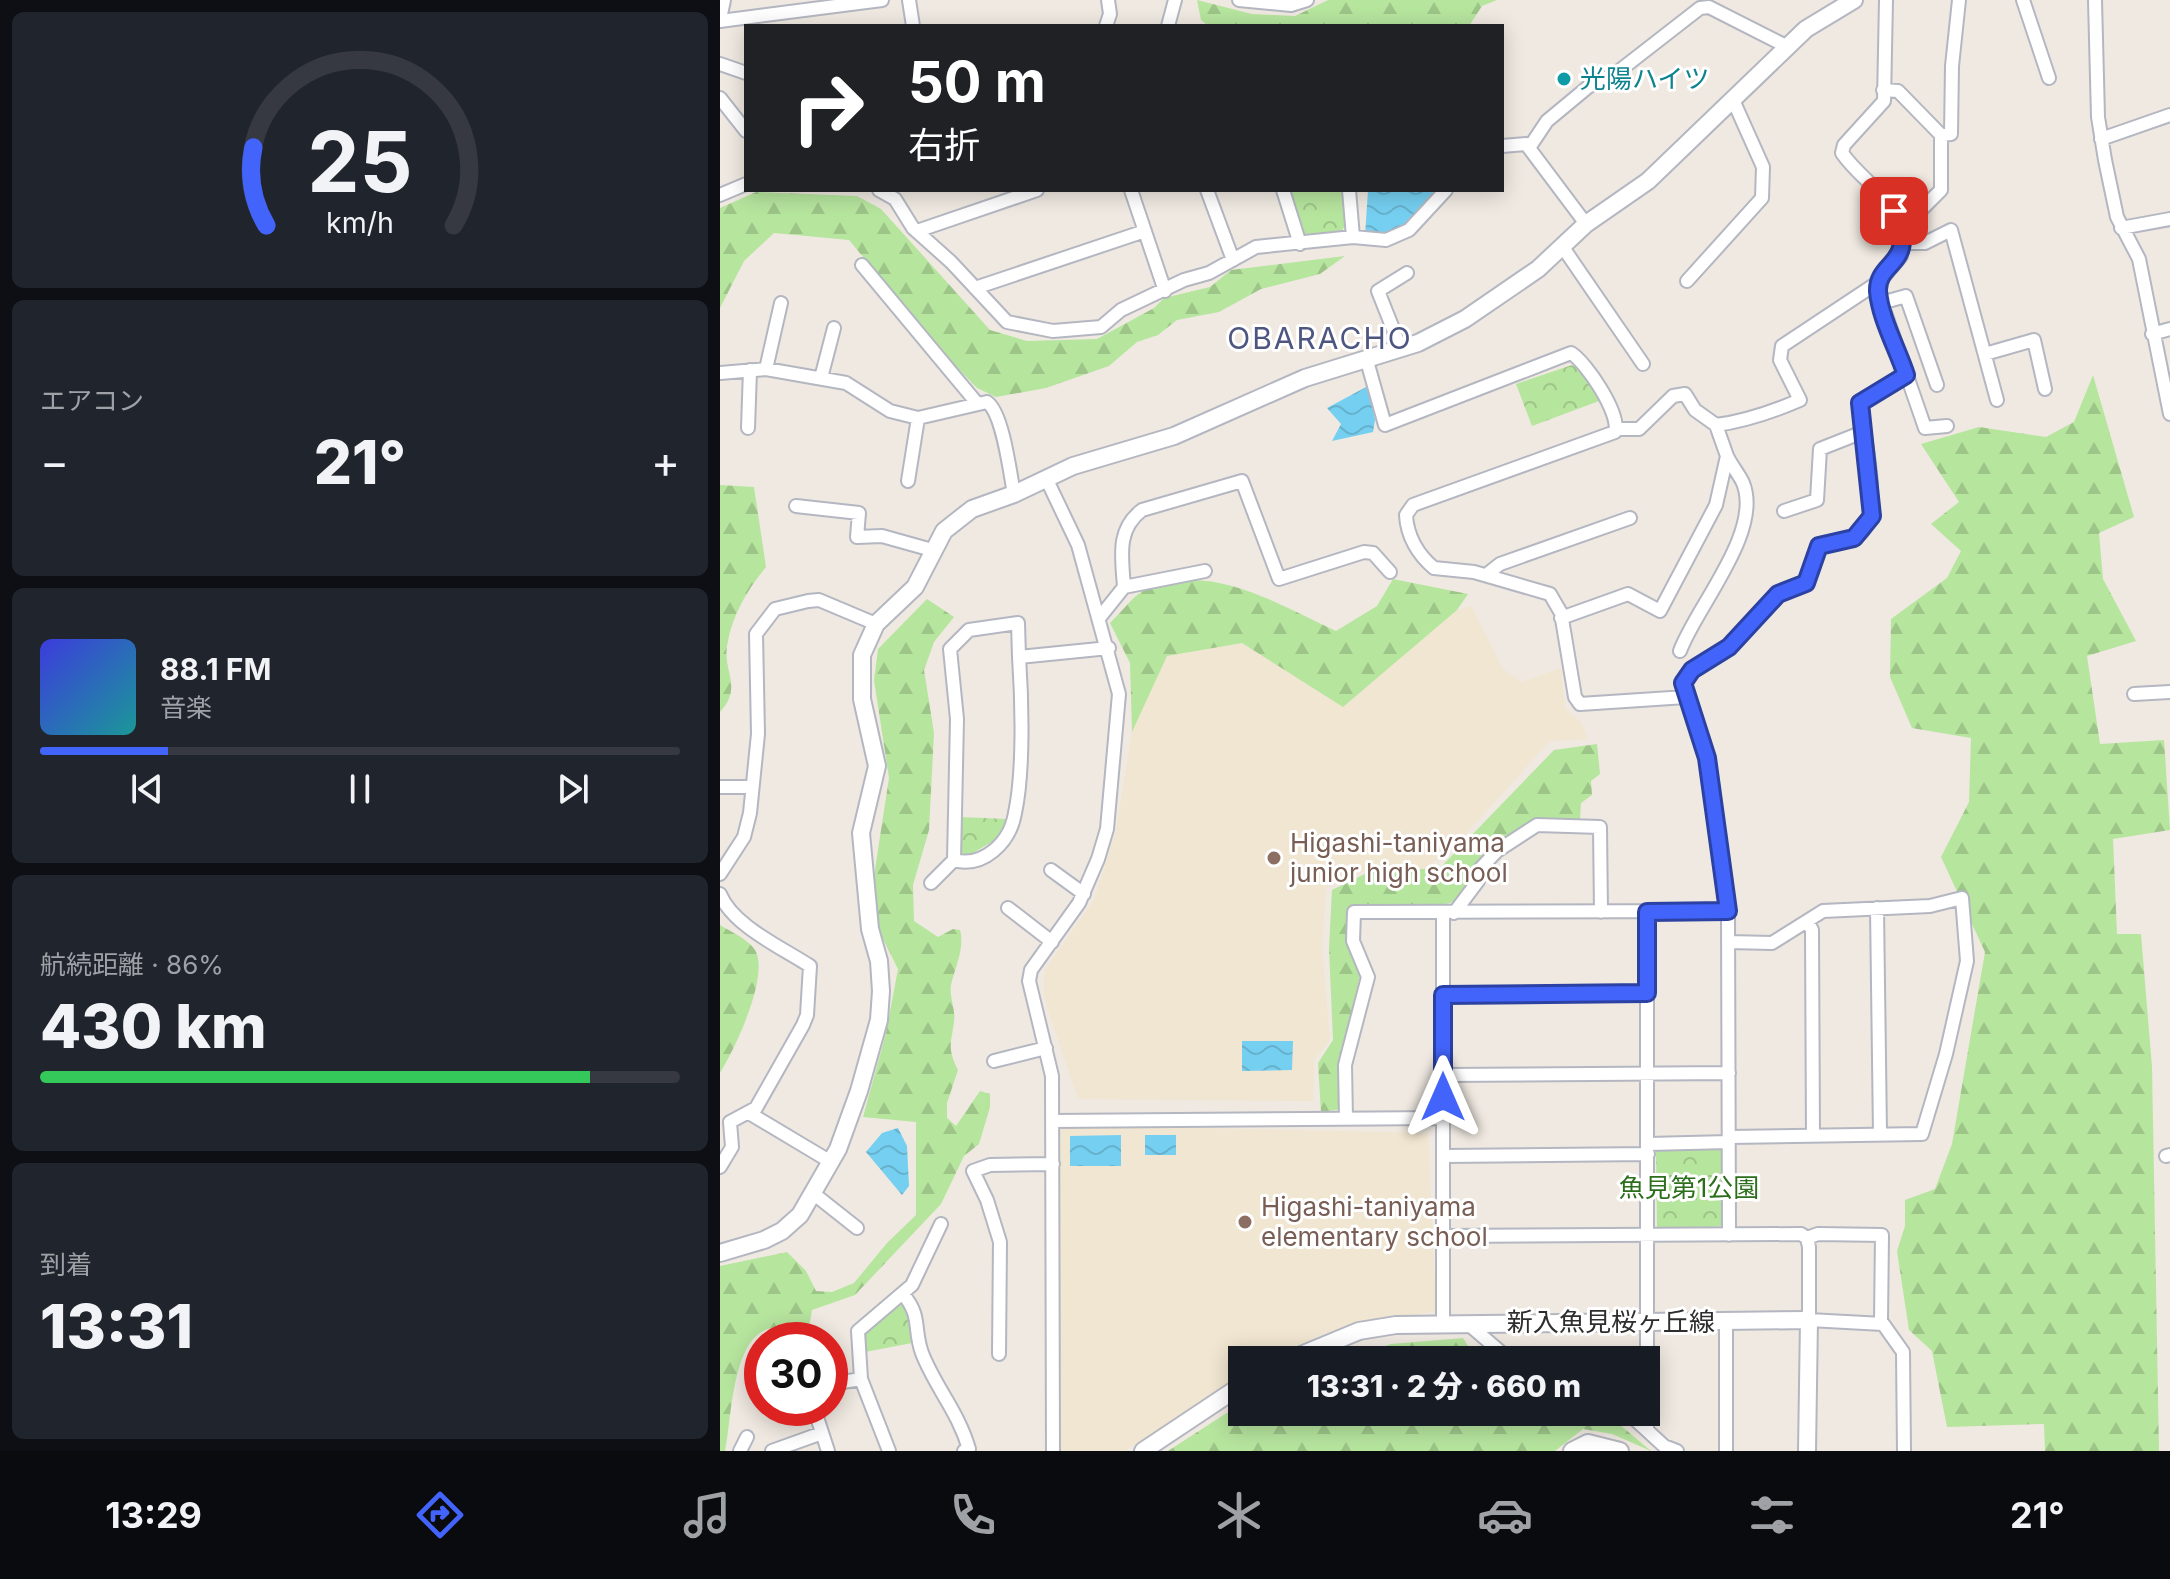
<!DOCTYPE html>
<html lang="ja">
<meta charset="utf-8">
<style>
:root{--surface:#171b24;--page:#20242c;--text:#f1f3f6;--muted:#9ea1a6;--line:#363941;--accent:#4264fb}
body{margin:0;font-family:Inter,"Noto Sans JP",sans-serif;background:var(--page);color:var(--text);height:100vh;display:flex;flex-direction:column;font-size:30px;white-space:nowrap}
*{box-sizing:border-box;margin:0}
p{font-size:26px;color:var(--muted)}
.icon{flex:none;width:44px;height:44px;fill:none;stroke:currentColor;stroke-width:2;stroke-linecap:round;stroke-linejoin:round}
.map{position:relative;flex:1;overflow:hidden}
.drawer{display:flex;flex-direction:column;gap:12px;padding:12px;background:#0d0f14;width:720px}
.drawer>*{flex:none}
.hud{position:absolute;left:24px;top:24px;width:760px;height:168px;border-radius:0px;box-shadow:0 4px 20px #0003;background:#202124;color:#fff;overflow:hidden}
.speed{position:absolute;left:24px;top:1322px;display:flex;gap:16px;font-size:40px;font-weight:700;text-align:center}
.speed>*{display:grid;place-content:center;width:104px;height:104px;border-radius:50%;background:var(--surface);box-shadow:0 4px 20px #0003;line-height:1}
.speed .limit{border:12px solid #d22;background:#fff;color:#111}
.pin{position:absolute;display:grid;place-items:center;width:68px;height:68px;color:#fff;margin:-34px;border-radius:16px;box-shadow:0 4px 12px #0006}
.me{position:absolute;width:88px;margin:-44px;rotate:0deg;stroke-linejoin:round;filter:drop-shadow(0 0 6px #0008)}
.turn{display:flex;align-items:center;gap:28px;height:168px;padding:0 32px;font-size:36px}
.turn .icon{width:104px;height:104px;stroke-width:2.5}
.turn b{display:block;font-size:56px;line-height:68px}
.big{font-size:60px;font-weight:800;line-height:1.1}
.drawer .widget{flex:1;display:flex;flex-direction:column;justify-content:center;gap:12px;min-width:0;padding:0 28px;border-radius:12px;background:var(--page)}
.drawer .dial{align-items:center;gap:0}
.dial svg{height:208px;overflow:visible;fill:none;stroke:var(--line);stroke-width:7;stroke-linecap:round;text-anchor:middle}
.dial text{fill:var(--text);stroke:none}
.song{display:flex;align-items:center;gap:24px}
.cover{width:96px;height:96px;border-radius:12px;background:linear-gradient(135deg,hsl(240 70% 55%),hsl(180 70% 35%))}
.played{height:8px;border-radius:4px;background:linear-gradient(90deg,var(--accent) 20%,var(--line) 20%)}
.keys{display:flex;justify-content:space-around;direction:ltr}
.heat{display:flex;justify-content:space-between;align-items:center;font-size:44px;direction:ltr}
.charge{height:12px;border-radius:6px;background:linear-gradient(90deg,#34c759 86%,var(--line) 0)}
.trip{position:absolute;left:508px;top:1346px;width:432px;height:80px;border-radius:0px;background:var(--surface);box-shadow:0 4px 20px #0003;font-weight:800;line-height:80px;text-align:center}
.tabs{display:flex;height:128px;justify-content:space-around;align-items:center;background:#090b0e;color:var(--muted)}
.tabs .icon{width:56px;height:56px}
.tabs .active{color:var(--accent)}
.tabs b{font-size:36px;color:var(--text)}
main{display:flex;flex:1;min-height:0}
.map>svg:first-child{display:block}
</style>
<main>
<section class="drawer">
<div class="widget dial"><svg viewBox="0 0 100 80">
<path d="M14 69A42 42 0 1 1 86 69"/>
<path d="M14 69A42 42 0 0 1 9 39" stroke="#4264fb"/>
<text x="50" y="56" font-size="32" font-weight="700">25</text>
<text x="50" y="72" font-size="11">km/h</text>
</svg></div>
<div class="widget"><p>エアコン</p>
<div class="heat"><a>−</a><b class="big">21°</b><a>+</a></div>
</div>
<div class="widget">
<div class="song"><i class="cover"></i><div><b>88.1 FM</b><p>音楽</p></div></div>
<div class="played"></div>
<div class="keys"><svg class="icon" aria-label="previous" viewBox="0 0 24 24"><path d="M18 5L8 12l10 7zM5 5v14"/></svg><svg class="icon" aria-label="pause" viewBox="0 0 24 24"><path d="M8 5v14M16 5v14"/></svg><svg class="icon" aria-label="next" viewBox="0 0 24 24"><path d="M6 5l10 7-10 7zM19 5v14"/></svg></div>
</div>
<div class="widget"><p>航続距離 · 86%</p><b class="big">430 km</b><div class="charge"></div></div>
<div class="widget"><p>到着</p><b class="big">13:31</b></div>
</section>
<div class="map">
<svg width="1450" height="1451" viewBox="0 0 1450 1451">
<defs>
<pattern id="forest-firs" width="22" height="20" patternUnits="userSpaceOnUse" patternTransform="scale(2)"><rect width="22" height="20" fill="#b6e59e"/><path d="M5 1l3.5 6h-7zM16 11l3.5 6h-7z" fill="#9dc588"/></pattern>
<pattern id="park-crowns" width="20" height="18" patternUnits="userSpaceOnUse" patternTransform="scale(2)"><rect width="20" height="18" fill="#b6e59e"/><path d="M2 6a3 3 0 1 1 6 0M12 15a3 3 0 1 1 6 0" fill="none" stroke="#9dc588"/></pattern>
<pattern id="water-waves" width="16" height="10" patternUnits="userSpaceOnUse" patternTransform="scale(2)"><rect width="16" height="10" fill="#75cff0"/><path d="M0 5q4-4 8 0t8 0" fill="none" stroke="#66b2ce"/></pattern>
</defs>
<rect width="100%" height="100%" fill="#efe9e1"/>
<path fill="#f0e6d1" d="M751,606L783,669L802,682L841,668L845,709L861,722L868,739L830,741L733,848L704,869L654,867L606,888L602,947L610,1040L594,1060L593,1101L358,1099L324,998V971L374,900L395,835L412,732L447,656L522,643L623,707L737,610Z
M343,1125L708,1133L716,1311L604,1333L550,1360H522V1374L405,1451H337L339,1130Z"/>
<path fill="url(#forest-firs)" d="M477,0L532,14L575,16L608,0H777L762,6L749,26H488L481,20Z
M36,192L137,196L161,209L270,330L307,341L377,339L434,308L444,298L490,287L511,270L625,256L600,274L541,289L499,312L457,320L438,335L417,342L389,366L326,388L276,397L257,388L221,351L129,240L54,233L24,261L0,308V208Z
M1373,375L1414,517L1379,533L1383,579L1416,641L1367,656L1380,744L1444,740L1450,830L1393,839L1397,934H1421L1432,1067L1439,1451H1325L1324,1424L1227,1427L1212,1351L1189,1330L1177,1251L1185,1226V1200L1215,1189L1232,1144L1265,952L1221,857L1249,802L1251,738L1192,728L1170,677L1171,619L1227,578L1241,551L1211,524L1239,502L1201,444L1259,427L1326,437L1354,422Z
M0,485L34,487L46,567C27,590 12,615 7,646C3,672 23,687 0,712Z
M673,579L748,594L737,610L623,707L522,643L447,656L412,732L410,663L390,623C401,613 414,594 427,589C491,561 559,605 616,631L657,606Z
M207,599L234,617L214,642L204,670L214,733L209,830L193,885L194,921L218,937L233,929L240,930C245,948 235,967 231,985C229,997 236,1010 234,1022C231,1044 227,1048 238,1070L227,1103V1118L236,1126L260,1091L270,1094V1107L259,1144L244,1156L221,1204L135,1295L92,1310L89,1328C76,1332 65,1326 52,1328C11,1334 12,1422 5,1451H0V1266L67,1252L86,1271L96,1291L112,1292L134,1283L167,1243L196,1215V1122L143,1117L166,1033L178,969L154,921L152,889L169,778L154,680L158,649Z
M877,744L880,774L871,781L872,795L861,803L860,820L816,821L755,876L738,901L713,907H630L628,938L640,975L633,1005L622,1109L601,1112L598,1063L613,1040L609,948L612,890L655,869H719L834,750Z
M0,925C10,931 29,940 35,950C50,975 15,1049 0,1073Z
M743,1338L757,1360H622L671,1344Z
M522,1403V1412H872L899,1424L931,1451L892,1434L863,1429L835,1451H448Z"/>
<path fill="url(#park-crowns)" d="M569,190H624L625,226L619,234L589,237L583,233Z
M852,365L860,369L879,401L812,426L796,384Z
M240,817L287,819L275,840L246,857L238,853Z
M997,1146L1003,1151L1004,1226L937,1230L936,1151L942,1147Z
M179,1304L184,1305L189,1313L192,1343L145,1352V1333Z"/>
<path fill="url(#water-waves)" d="M648,190H717C697,216 681,242 645,236Z
M648,386L655,420L653,432L612,441L621,424L607,408Z
M522,1041H573L572,1070L522,1071Z
M178,1128L187,1146L189,1186L182,1195L146,1152L162,1133Z
M401,1135V1166H350V1136Z
M425,1135H456V1155H425Z"/>
<g fill="none" stroke-linecap="round" stroke-linejoin="round">
<g stroke="#b4b7c1" stroke-width="16">
<path id="street" d="M189,0L193,26
M519,0L571,5L587,0
M1166,0L1164,101L1124,145L1122,153C1146,188 1192,204 1181,256L1160,281L1159,295L1205,428L1227,426
M1303,0L1329,78
M1375,0L1378,117L1385,160L1397,217L1419,259L1450,414
M0,19L4,0
M0,21L162,0
M386,26L390,14L388,0
M448,26L455,0
M0,64L26,73
M1163,90L1178,91L1221,135V190L1181,230
M0,98L26,131
M1221,135L1231,134L1232,66L1239,0
M1381,139L1450,115
M782,146L806,144L866,224
M809,148L827,121L868,87L899,71L980,8L989,7L1068,47
M159,190L175,199L193,228L231,262L287,322L333,331L381,327L401,310L464,280L489,273L536,247L633,237L666,240L689,230L726,190
M411,190L445,291
M487,190L513,260
M563,190L580,244
M629,190L633,237
M0,195L26,184
M1401,228L1450,219
M197,231L317,190
M1182,243H1205L1231,230L1277,400
M842,246L923,364
M142,265L256,402
M967,281L1042,198L1043,167L1013,100
M255,288L425,231
M1161,303L1186,296L1217,385
M1432,334L1450,329
M681,349L658,291L687,273
M1265,354L1314,340L1325,389
M647,361L665,425L851,353C866,362 901,414 895,432L693,505L686,515C687,536 698,555 714,568L754,572L830,594L841,613L855,697L860,704L966,697
M46,369L61,303
M0,373L46,369L126,383L170,411L198,418L267,402C283,413 290,473 294,494
M101,378L114,328
M28,428L30,370
M896,429H919L953,396L965,394L975,410L996,425C1026,421 1052,412 1080,400L1060,360L1062,346L1160,281
M326,478L358,545L399,694L387,829L378,859L359,903L311,970L309,981L332,1076L333,1451
M188,481L198,418
M76,506L139,513L137,537L162,536L212,550
M1064,511L1097,500L1100,449L1143,432
M766,575L780,564L910,518
M404,587L485,571
M380,617L404,587C402,557 396,530 422,510L522,481L559,579L644,552L653,553L670,572
M841,618L908,594L940,611L996,505L1007,456L996,425
M960,651C976,607 1043,532 1023,483C1019,474 1011,465 1007,456
M1414,694L1450,692
M0,787H31
M234,860L237,719L230,649L249,630L298,623L299,657
M331,870L364,894
M0,874L24,837L30,813L38,734L36,634L55,609L88,601L99,600L156,624
M211,883L234,860C263,868 290,843 295,813C304,771 302,700 299,657L389,648
M0,894C13,926 61,947 90,966L87,1015L83,1025L36,1108L10,1122L12,1147L0,1167
M288,908L332,942
M1157,908L1160,1134
M1008,911L987,758L963,683L972,670L1009,647L1058,594L1086,583L1099,546C1113,543 1131,543 1141,533C1163,512 1143,433 1140,403L1186,375
M927,912V1429
M723,913V1323
M734,913L758,881L760,869L777,851L817,825L880,827L881,912
M1087,921L1092,930L1093,1136
M1008,942L1052,943L1103,911L1210,906L1242,898L1247,961L1226,1054L1202,1134L1009,1137
M723,995L927,993
M274,1061L326,1048
M723,1075L1009,1073
M29,1113L111,1162
M626,1119L625,1065L648,977L633,941L634,912L1008,911L1009,1235
M332,1121L723,1118
M928,1144L1009,1142
M723,1156L928,1154
M1446,1156L1450,1155
M94,1194L137,1228
M723,1236L1081,1234L1087,1238L1089,1247V1320L1163,1324
M1087,1238L1098,1234L1162,1235L1161,1321L1183,1352L1184,1451
M183,1294C202,1317 193,1328 202,1353C215,1387 238,1411 249,1449L244,1451
M1006,1322V1451
M747,1323L790,1360
M279,1354L280,1242L267,1200L253,1171L270,1165L333,1164
M110,1384L141,1379
M94,1408L108,1451
M907,1412L944,1446L957,1451
M20,1451L27,1437
M52,1451L102,1433
M169,1451L141,1379L138,1331L192,1285L221,1224"/>
</g>
<g stroke="#b4b7c1" stroke-width="20">
<path id="secondary" d="M0,1253L44,1240L62,1231L80,1215L118,1149L139,1091L159,1020L161,991L159,961L150,929L141,833L157,766L142,699V655L156,624L195,587L224,531L252,509L294,494L353,466L454,436L585,378L698,343L745,319L818,269L866,224L928,181L1086,29L1134,0
M569,1360L639,1331L676,1325L1089,1320L1087,1451
M423,1451L522,1385
M852,1451L868,1443L900,1451"/>
</g>
<use href="#street" stroke="#fff" stroke-width="12"/>
<use href="#secondary" stroke="#fff" stroke-width="16"/>
</g>
<g fill="none" stroke-linecap="round" stroke-linejoin="round">
<g stroke="#2b41a3" stroke-width="20">
<path id="route" d="M723,1097V995L927,993V912L1008,911L987,758L963,683L972,670L1009,647L1058,594L1086,583L1099,546L1134,538L1152,516L1140,403L1186,375C1178,350 1160,318 1158,291C1157,260 1199,265 1174,211"/>
</g>
<use href="#route" stroke="#4264fb" stroke-width="14"/>
</g>
<circle fill="#0f9aa8" stroke="#fff" stroke-width="3" cx="844" cy="79" r="8"/>
<g fill="#8d6e63" stroke="#fff" stroke-width="3">
<circle cx="554" cy="858" r="8"/>
<circle cx="525" cy="1222" r="8"/>
</g>
<g text-anchor="middle" stroke-width="6" stroke-linejoin="round" paint-order="stroke">
<g font-size="26" fill="#0d838f" stroke="#fff" text-anchor="start">
<text x="860" y="88">光陽ハイツ</text>
</g>
<g font-size="26" fill="#785e54" stroke="#fff" text-anchor="start">
<text x="570" y="852">Higashi-taniyama<tspan x="570" dy="30">junior high school</tspan></text>
<text x="541" y="1216">Higashi-taniyama<tspan x="541" dy="30">elementary school</tspan></text>
</g>
<g font-size="26" fill="#2c6e1b" stroke="#fff">
<text x="969" y="1197">魚見第1公園</text>
</g>
<g font-size="26" fill="#2e2e2e" stroke="#fff">
<text x="891" y="1331">新入魚見桜ヶ丘線</text>
</g>
<g font-size="30" letter-spacing="2" fill="#4d5680" stroke="#fff">
<text x="600" y="349">OBARACHO</text>
</g>
</g>
</svg>
<div class="speed"><div class="limit">30</div></div>
<div class="pin" style="left:1174px;top:211px;background:#d93025"><svg class="icon" aria-label="arrive" viewBox="0 0 24 24"><path d="M6 21V4h12l-3 4 3 4H6"/></svg></div>
<svg class="me" style="left:723px;top:1097px" viewBox="-20 -20 40 40"><path d="M0-17L14 15 0 8-14 15z" fill="#4264fb" stroke="#fff" stroke-width="4"/></svg>
<div class="trip">13:31 · 2 分 · 660 m</div>
<div class="hud">
<div class="turn"><svg class="icon" aria-label="right" viewBox="0 0 24 24"><path d="M7 20v-9h11M14 6l5 5-5 5"/></svg><div><b>50 m</b>右折</div></div>
</div>
</div>
</main>
<nav class="tabs">
<b>13:29</b>
<svg class="icon active" aria-label="directions" viewBox="0 0 24 24"><path d="M12 3l9 9-9 9-9-9zM9 14v-3h6M13 9l2 2-2 2"/></svg>
<svg class="icon" aria-label="music" viewBox="0 0 24 24"><path d="M9 18V5l10-2v13"/><circle cx="6" cy="18" r="3"/><circle cx="16" cy="16" r="3"/></svg>
<svg class="icon" aria-label="phone" viewBox="0 0 24 24"><path d="M5 4h4l2 5-3 2q2 4 5 5l2-3 5 2v4C11 20 4 13 5 4z"/></svg>
<svg class="icon" aria-label="climate" viewBox="0 0 24 24"><path d="M12 3v18M4 7l16 10M4 17L20 7"/></svg>
<svg class="icon" aria-label="car" viewBox="0 0 24 24"><path d="M5 17H2v-5l4-1 3-4h7l3 4 3 1v5h-3M9 17h6M6 11h13"/><circle cx="7" cy="17" r="2"/><circle cx="17" cy="17" r="2"/></svg>
<svg class="icon" aria-label="filters" viewBox="0 0 24 24"><path d="M4 7h16M4 17h16"/><circle cx="9" cy="7" r="2"/><circle cx="15" cy="17" r="2"/></svg>
<b>21°</b>
</nav>
